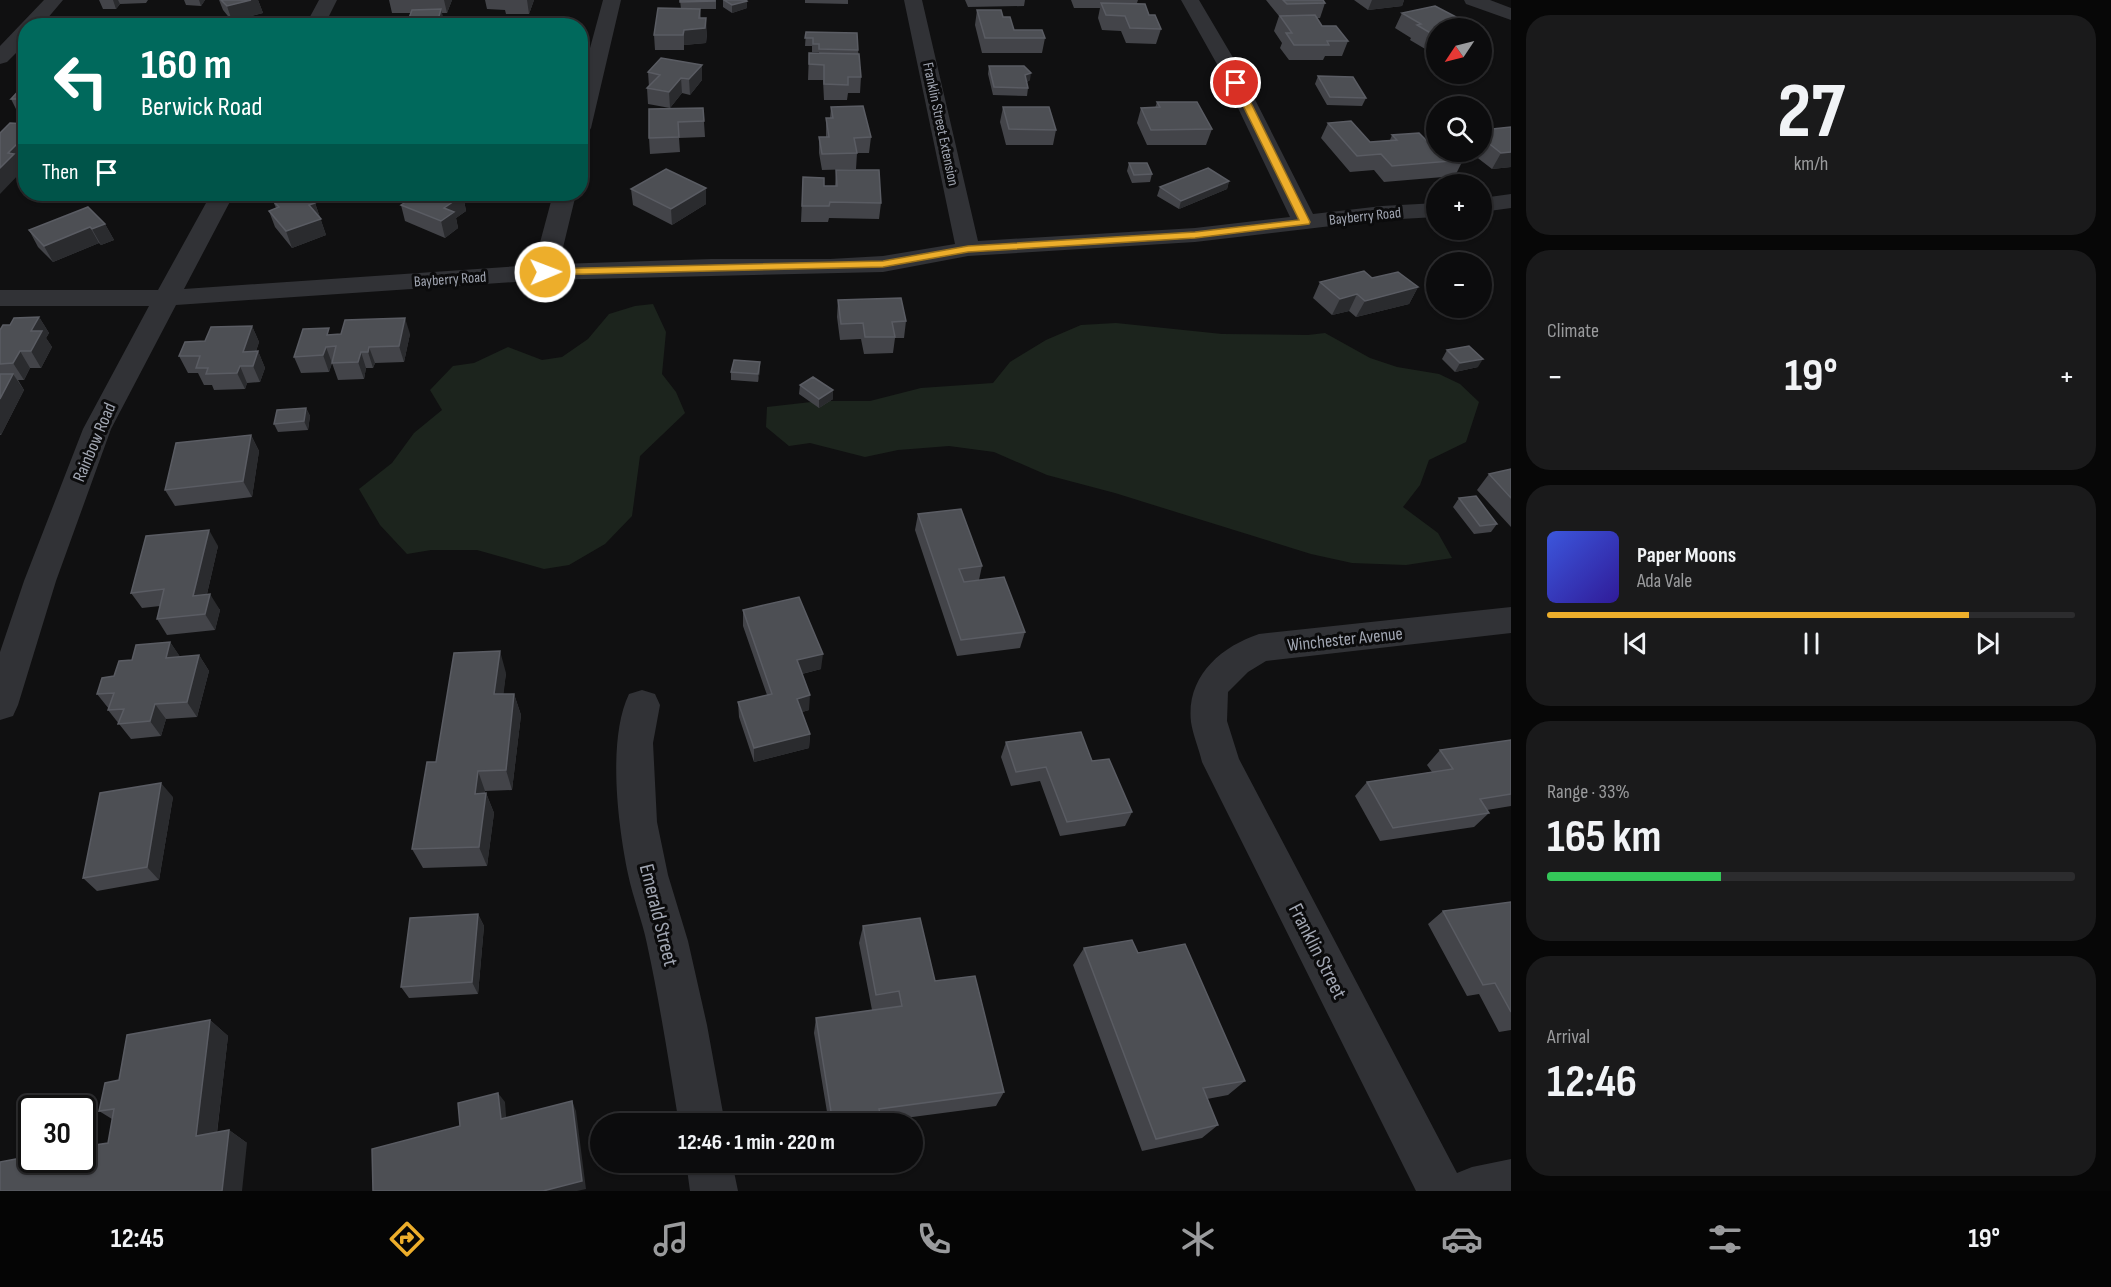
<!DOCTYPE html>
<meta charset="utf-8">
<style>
:root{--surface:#0c0c0d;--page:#1a1a1b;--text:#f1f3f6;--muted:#9a9b9d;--line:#2c2c2e;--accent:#edae2b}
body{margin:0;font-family:"Sofia Sans Condensed",sans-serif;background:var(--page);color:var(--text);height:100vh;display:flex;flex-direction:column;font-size:22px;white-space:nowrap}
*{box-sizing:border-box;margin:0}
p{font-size:20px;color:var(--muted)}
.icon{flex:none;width:33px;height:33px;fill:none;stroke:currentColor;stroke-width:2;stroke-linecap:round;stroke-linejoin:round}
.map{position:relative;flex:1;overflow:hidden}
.drawer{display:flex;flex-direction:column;gap:15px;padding:15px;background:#070707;width:600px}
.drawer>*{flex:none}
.top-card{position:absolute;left:18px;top:18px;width:570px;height:183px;border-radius:24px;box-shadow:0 2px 4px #0004,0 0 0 2px var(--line);background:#00695c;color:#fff;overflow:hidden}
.needle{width:39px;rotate:235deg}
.fabs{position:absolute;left:1426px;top:18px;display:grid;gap:12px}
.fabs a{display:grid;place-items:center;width:66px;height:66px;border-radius:50%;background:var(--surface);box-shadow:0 2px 4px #0004,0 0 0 2px var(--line);font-size:30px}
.speed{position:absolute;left:18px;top:1095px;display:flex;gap:12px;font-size:30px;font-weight:700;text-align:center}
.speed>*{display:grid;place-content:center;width:78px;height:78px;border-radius:50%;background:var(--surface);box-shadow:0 2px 4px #0004,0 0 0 2px var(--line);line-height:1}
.speed .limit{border:3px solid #111;border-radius:9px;background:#fff;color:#111}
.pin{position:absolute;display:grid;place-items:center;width:51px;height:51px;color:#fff;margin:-26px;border:3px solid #fff;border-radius:50%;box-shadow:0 2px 6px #0007}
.me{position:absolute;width:66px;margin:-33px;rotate:89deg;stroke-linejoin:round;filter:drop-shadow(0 0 4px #0008)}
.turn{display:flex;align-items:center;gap:21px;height:126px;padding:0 24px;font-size:27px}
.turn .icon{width:78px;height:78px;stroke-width:2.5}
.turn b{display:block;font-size:42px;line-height:51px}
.then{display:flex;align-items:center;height:57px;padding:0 24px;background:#0003;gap:12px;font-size:22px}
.big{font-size:45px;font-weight:700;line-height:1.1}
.drawer .widget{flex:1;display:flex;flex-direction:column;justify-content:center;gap:9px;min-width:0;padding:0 21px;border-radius:24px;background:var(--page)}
.drawer .dial{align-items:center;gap:0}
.dial b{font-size:78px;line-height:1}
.song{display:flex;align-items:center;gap:18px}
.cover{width:72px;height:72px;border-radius:9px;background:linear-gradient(135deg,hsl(230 70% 55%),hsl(250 70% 35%))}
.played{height:6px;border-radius:3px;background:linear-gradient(90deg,var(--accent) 80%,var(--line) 80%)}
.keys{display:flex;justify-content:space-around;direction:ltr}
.heat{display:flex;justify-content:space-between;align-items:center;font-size:33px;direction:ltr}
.charge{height:9px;border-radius:4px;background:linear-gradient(90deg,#34c759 33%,var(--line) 0)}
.trip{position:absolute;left:590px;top:1113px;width:333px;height:60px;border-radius:30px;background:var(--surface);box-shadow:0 2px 4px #0004,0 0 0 2px var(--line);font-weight:700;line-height:60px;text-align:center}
.menu{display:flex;height:96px;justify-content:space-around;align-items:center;background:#050505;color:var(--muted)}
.menu .icon{width:42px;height:42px}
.menu .on{color:var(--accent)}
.menu b{font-size:27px;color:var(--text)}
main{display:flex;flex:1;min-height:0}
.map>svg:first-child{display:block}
</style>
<main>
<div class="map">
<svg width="1511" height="1191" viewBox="0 0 1511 1191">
<rect width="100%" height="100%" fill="#101011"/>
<path fill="#1c241d" d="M653,304L666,332L662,374L676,392L685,413L640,456L632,516L605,544L569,565L544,569L477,550H431L407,554L380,525L359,489L392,463L414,433L442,410L430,390L453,366L474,363L508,347L542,360L562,357L588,339L609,314L635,306Z
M1116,323L1222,334L1308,335L1325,333L1370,358L1397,367L1439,374L1460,384L1479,402L1466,442L1429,460L1420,485L1403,507L1438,533L1452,558L1406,565L1352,563L1311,554L1115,493L1047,475L994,452L949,446L898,450L865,457L810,443L789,446L766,427L767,407L820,401H870L921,388L993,383L1010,362L1046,340L1081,325Z"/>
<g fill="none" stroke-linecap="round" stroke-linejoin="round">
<path fill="#313236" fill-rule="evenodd" d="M44,0H63L41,26H26V43L7,62L0,64V46Z
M319,0H337L324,26H305Z
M603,0H621L591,128L588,133L580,134V85Z
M904,0H922L978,241L1195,228L1290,217L1218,66L1181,0H1199L1238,66L1313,214L1382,206L1437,203V217L1382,220L1195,242L968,256L883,272L545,280L176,305L111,429L56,581L18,705L13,716L0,720V652L24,581L83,429L149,306H0V290H158L211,194H234L184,289L534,265L553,194H576L559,264L711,259H830L883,256L955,244Z
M1464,0H1490L1511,8V20L1466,4Z
M1511,194V208L1482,212V198Z
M1511,607V633L1266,661L1248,672L1228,692L1227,721L1239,759L1457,1173L1472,1167L1511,1159V1191H1416L1202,762C1199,749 1193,735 1191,722C1186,677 1220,647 1259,634Z
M642,690L655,694L660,705L653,743L657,822L668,875L688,941L707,1025L725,1124H679C669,1063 660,1004 647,944C642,920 633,898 628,874C618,825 607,740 629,694Z
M686,1162H732L738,1191H690Z"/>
</g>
<path fill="#434449" d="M99,0H148L146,3L120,4L116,9H103Z
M184,0H205L201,6L186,5Z
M219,0H258L263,13L232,21L223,10Z
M389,0H452L447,13H442L444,26H389L409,18L411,13H392Z
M485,0H534L529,14H506L505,10L487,9Z
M680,0H716V9H699H700L701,18L707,33L706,43L684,45V50H655L654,35L681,9Z
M723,0H746L747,8L732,13L723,7Z
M805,0H848V4L805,3Z
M965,0H1025L1024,6L968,7Z
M1071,0H1138L1137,3L1149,15L1161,29L1156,44L1126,43L1121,31L1102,30L1098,18L1100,8H1074Z
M1266,0H1323L1325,3L1320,18H1316L1322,26L1348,41L1342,56H1325L1323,60H1289L1280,48L1282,43L1274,31L1279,16Z
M1354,0H1404L1402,6L1368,10Z
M977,10L1003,17L1014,30L1045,38L1042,53H982L975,25Z
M1402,13L1437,28V56L1410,40L1411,38L1395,28Z
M806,32L858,50L861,77L860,93H848L847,100H824L823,80H808L809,53H819V52H812V46H805Z
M702,65V80L690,95L682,93L670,108L648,104L647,88L649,87L648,72Z
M989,66L1030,80L1027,82L1028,88L1027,96L993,95L988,74Z
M1318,76L1366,98L1362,106L1327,105L1315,84Z
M26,83V115H19L11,99Z
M1157,102L1212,129L1206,145H1147L1137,123L1141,108H1155Z
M831,107L871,137L869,153H857L856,169L822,170L819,153V137H826V118H830Z
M1003,107L1056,130L1053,145H1006L1000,122Z
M703,108L705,137L679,138L680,152L650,154L649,138Z
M1482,122L1492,129L1511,127V167L1492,169L1470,152H1482Z
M1328,123L1370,142L1390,140L1392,135L1431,145L1463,160L1455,176L1384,182L1374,170L1350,172L1321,138Z
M26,124V160L20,166L23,170L0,133Z
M1129,163L1152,174L1150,182L1132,183L1127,171Z
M836,170L881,203L879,219L829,218L828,222H801L803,177L824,186H835Z
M1229,181L1227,189L1179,209L1157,196L1160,187Z
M631,189L706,204L672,225L633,205Z
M463,195L466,211L456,218L458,228L445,238L405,221L401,205L404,203L402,196Z
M273,201L315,203L326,235L292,248L275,227L269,211L276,208Z
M105,224L114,240L101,245L99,243L53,262L38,247L29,230Z
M1372,278L1418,287L1409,304L1356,317L1349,311L1332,315L1313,298L1320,282Z
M838,300L906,321L904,338H895L893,353L864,354L861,339L840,340L837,317Z
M39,317L49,333L46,338L52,347L41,368H30L24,380H18L24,390L1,435H0V330L10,325Z
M252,326L259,342L256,351H258L265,368L260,382L247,383L245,389L214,390L212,385H204L198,373H188L179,356L205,341Z
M410,334L404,362L375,363L373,368H366L364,379L338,380L332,363L329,372L301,373L294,357L331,335Z
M1447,350L1478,367L1455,372L1442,359Z
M760,370L758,382L731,380V372Z
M800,385L833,390V399L819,408L799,394Z
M306,408L310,416L308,430L278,432L274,424Z
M251,435L259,451L252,497L175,506L165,490Z
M1511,469V527L1477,490L1489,474Z
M1459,498L1497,524L1491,532L1474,534L1453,507Z
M918,514L982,566L979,580L1025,632L1020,648L957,656L915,530Z
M218,546L207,594L220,610L215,630L167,635L157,619L160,606L142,608L131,593Z
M743,610L821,669L802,674L809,710L802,712L810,734L809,748L754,762L739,717L738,702L767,695L743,626Z
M170,642L180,657L199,655L209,671L197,717L166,719L161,736L131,739L108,710L109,709L97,694L132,660Z
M506,673L503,694H514L521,715L512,790L485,791V793H486L494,813L487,866L423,868L412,849L436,762Z
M1511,740V806L1487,810L1489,813L1474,827L1380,841L1355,796L1367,782L1432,772L1427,765L1440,750Z
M1006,742L1132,812L1125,826L1060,836L1040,781L1011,786L1001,757Z
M173,797L159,880L97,891L83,878Z
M1511,902V1030L1499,1032L1479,994L1467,996L1428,924L1443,911Z
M478,914L484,926L478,994L409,998L401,987Z
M863,926L935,981L1004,1092L996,1106L882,1121V1124H829L814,1033L816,1018L872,1010L859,943Z
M1084,948L1138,953L1245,1081L1228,1095L1207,1099L1218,1125L1202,1138L1142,1151L1073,965Z
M210,1020L228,1036L217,1133L229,1130L247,1143H108L112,1119L99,1111L119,1080Z"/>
<path fill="#2a2b2e" d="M113,0H118L120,4L116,9Z
M199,0H205L201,6Z
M251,0H258L263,13L232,21L227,6Z
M444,0H452L447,13Z
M527,0H534L529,14Z
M1372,0H1404L1402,6L1368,10Z
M747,1V8L732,13V5Z
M441,9L444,24V26H439L438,20Z
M700,9L701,24L706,18L707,33L706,43L684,45V50V30L699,18Z
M102,20L105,26H98Z
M702,65V80L690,95L689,79Z
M1031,73L1030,80L1024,83L1025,75Z
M681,78L682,93L670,108L669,92Z
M17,144L26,159V160L20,166L23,170L0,194V168L8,153Z
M1511,152V167L1492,169L1501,153Z
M1229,181L1227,189L1179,209L1181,201Z
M706,188V204L672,225L671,209Z
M463,195L466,211L456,218L458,228L445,238L441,221L444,208Z
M315,203L326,235L292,248L286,231L309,205Z
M105,224L114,240L101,245L92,229Z
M90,227L99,243L53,262L44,246Z
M1418,287L1409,304L1356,317L1365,301Z
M1357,294L1349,311L1332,315L1340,299Z
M39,317L49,333L46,338L52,347L41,368L31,351V331Z
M405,318L410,334L404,362L399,346Z
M252,326L259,342L251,366L243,352Z
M326,347L332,363L329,372L323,355Z
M369,347L375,363L373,368L368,352Z
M20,351L30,368L24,380L13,363Z
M258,351L265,368L260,382L253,366Z
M361,352L366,368L364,379L358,362Z
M1483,359L1478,367L1455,372L1460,363Z
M760,362V370L758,382V374Z
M240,366L247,383L245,389L237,373Z
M13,374L24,390L1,435L0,433V399Z
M833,390V399L819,408V399Z
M306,408L310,416L308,430L304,421Z
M251,435L259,451L252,497L243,481Z
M209,530L218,546L203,611L193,596Z
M210,594L220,610L215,630L205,614Z
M170,642L181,658H166Z
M500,651L506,673L501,716L494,694Z
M823,654L821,669L797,675V660Z
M199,655L209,671L197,717L187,702Z
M514,694L521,715L512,790L506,770Z
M810,695L809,710L796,714L797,699Z
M155,704L166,719L161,736L150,721Z
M810,734L809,748L754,762V748Z
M478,771L485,791L483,814L475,794Z
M161,783L173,797L159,880L147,867Z
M486,793L494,813L487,866L479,847Z
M478,914L484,926L478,994L472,982Z
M210,1020L228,1036L215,1149L196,1136Z
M498,1093L505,1102L507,1128L501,1119Z
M572,1101L576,1111L586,1189L577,1191H543Z
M229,1130L247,1143L242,1191H222Z"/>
<path fill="#4d4f54" stroke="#5a5c63" stroke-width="1.5" d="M221,0H251L227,6Z
M680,0H715V1L680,2Z
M724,0H746L747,1L732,5Z
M1283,0H1323L1325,3L1287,4Z
M1101,3L1145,4L1149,15H1155L1161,29L1130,28L1125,16L1106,15Z
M1435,6L1477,28H1437V37L1417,25L1421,24L1402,13Z
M658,8L700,9L699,18H706L705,28L684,30L683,35H654Z
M441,9L438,20L421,21L419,26H389L390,19L409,18L412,10Z
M977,10H1001L1003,17H1010L1014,30H1042L1045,38H985Z
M1315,15L1322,26H1336L1348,41H1327L1329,45H1294L1286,33H1292L1280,16Z
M473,17L511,18L510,21L520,22L519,26H470Z
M81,20H102L98,26H76Z
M806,32L857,33L858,50L819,49V44H813V38H805Z
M809,53L859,54L861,77H848V85L824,84V65L809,64Z
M661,58L702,65L689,79L681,78L669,92L647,88L660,75L648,72Z
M989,66H1024L1031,73L1025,75L1028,88L994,87Z
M1318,76L1353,77L1366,98L1330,97Z
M26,83V99H11Z
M1157,102H1197L1212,129L1151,130L1141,108L1160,107Z
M863,106L871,137L854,138L857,153L822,154L819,137H829L826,118H833L831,107Z
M1003,107H1049L1056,130L1009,129Z
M703,108L704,121L678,122L679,137L649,138V109Z
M1351,121L1370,142L1397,140L1392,135L1419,133L1431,145L1437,144V152H1454L1463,160L1392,166L1381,154L1357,156L1328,123Z
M1482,122L1492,129L1511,127V152L1501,153L1482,138Z
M10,123L26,124V144H17L8,153L14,154L0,168V133Z
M1129,163H1147L1152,174L1134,175Z
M1208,168L1229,181L1181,201L1160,187Z
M666,169L706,188L671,209L631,189Z
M836,170H879L881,203L830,202L829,206H802L803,177L824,178V186H837Z
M295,194H306L315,203L309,205L321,219L286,231L269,211L279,207L273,201Z
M405,194H460L463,195L444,208L454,212L441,221L401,205L410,199L402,196Z
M88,207L105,224L92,229L90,227L44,246L29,230Z
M1364,271L1372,278L1398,272L1418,287L1365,301L1357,294L1340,299L1320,282Z
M901,298L906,321L892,322L895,337H865L863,323L841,324L838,300Z
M39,317L31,331H42L31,351H20L13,363L0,364V330L3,325H10L14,318Z
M405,318L399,346L369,347L368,352H361L358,362L332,363L336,346L326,347L323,355L294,357L303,329L329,328L327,335L341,334L345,320Z
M252,326L243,352L258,351L253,366H240L237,373L206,374L208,368H196L200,356H179L185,342L205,341L211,327Z
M1469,346L1483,359L1460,363L1447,350Z
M734,360L760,362L758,374L731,372Z
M0,374H13L0,399Z
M813,377L833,390L819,399L800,385Z
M306,408L304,421L274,424L277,410Z
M251,435L243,481L165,490L176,443Z
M1511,469V498L1489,474Z
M1476,496L1497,524L1480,526L1459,498Z
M961,509L982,566L959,569L964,582L1004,577L1025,632L961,640L918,514Z
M209,530L193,596L210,594L205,614L157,619L164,589L131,593L146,536Z
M799,597L823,654L797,660L810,695L797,699L810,734L754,748L738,702L772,694L743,610Z
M170,642L166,658L199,655L187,702L155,704L150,721L118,724L124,709L108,710L114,693L97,694L102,678L114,676L119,661L132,660L136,645Z
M500,651L494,694H514L506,770L478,771L475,794L486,793L479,847L412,849L427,762H436L454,653Z
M1081,732L1092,761L1109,759L1132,812L1067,822L1046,767L1016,772L1006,742Z
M1511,740V794L1480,799L1489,813L1393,828L1367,782L1453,769L1440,750Z
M161,783L147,867L83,878L100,793Z
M1511,902V1012L1495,983L1483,985L1443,911Z
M478,914L472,982L401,987L410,918Z
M920,918L935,981L975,976L1004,1092L879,1109L882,1124H833L816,1018L902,1006L899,991L876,995L863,926Z
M1132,940L1138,953L1185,944L1245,1081L1203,1088L1218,1125L1156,1139L1084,948Z
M210,1020L196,1136L229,1130L222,1191H0V1162L32,1156V1160H82V1147L108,1143L114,1109L99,1111L105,1083L119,1080L127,1035Z
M498,1093L501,1119L572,1101L582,1181L543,1191H373L372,1149L460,1126L458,1103Z"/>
<path fill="#edae2b" stroke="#9a711c" stroke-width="1.5" d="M1233,81L1241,83L1310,222L1309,224L1195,238L968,252L883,267L545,275L539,272L545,269L883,261L968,246L1195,232L1299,220L1232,83Z"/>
<g text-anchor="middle" stroke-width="6" stroke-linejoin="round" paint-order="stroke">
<g font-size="15" fill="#a1a6b2" stroke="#0b0b0c">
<text transform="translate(941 124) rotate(78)" y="5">Franklin Street Extension</text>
<text transform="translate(1365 216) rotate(-6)" y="5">Bayberry Road</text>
<text transform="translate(450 279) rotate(-4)" y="5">Bayberry Road</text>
</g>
<g font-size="18" fill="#a1a6b2" stroke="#0b0b0c">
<text transform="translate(94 442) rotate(-67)" y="6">Rainbow Road</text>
<text transform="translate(1345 639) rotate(-6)" y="6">Winchester Avenue</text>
</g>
<g font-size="21" fill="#a1a6b2" stroke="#0b0b0c">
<text transform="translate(659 915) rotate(76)" y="7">Emerald Street</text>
<text transform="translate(1318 951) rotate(63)" y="7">Franklin Street</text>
</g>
</g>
</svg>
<div class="fabs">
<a><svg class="needle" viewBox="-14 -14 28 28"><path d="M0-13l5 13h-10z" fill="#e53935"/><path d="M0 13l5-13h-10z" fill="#9a9b9d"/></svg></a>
<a><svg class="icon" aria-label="search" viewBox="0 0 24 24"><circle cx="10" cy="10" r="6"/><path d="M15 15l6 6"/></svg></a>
<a>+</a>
<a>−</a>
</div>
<div class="speed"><div class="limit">30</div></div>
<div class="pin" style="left:1236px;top:83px;background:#d93025"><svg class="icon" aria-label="arrive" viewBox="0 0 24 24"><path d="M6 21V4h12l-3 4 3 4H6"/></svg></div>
<svg class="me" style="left:545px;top:272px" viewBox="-20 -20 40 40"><circle r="17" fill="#edae2b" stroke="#fff" stroke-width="3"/><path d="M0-11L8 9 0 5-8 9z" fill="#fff"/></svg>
<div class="trip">12:46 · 1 min · 220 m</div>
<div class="top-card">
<div class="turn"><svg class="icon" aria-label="left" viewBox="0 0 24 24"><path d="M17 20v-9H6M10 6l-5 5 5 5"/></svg><div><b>160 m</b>Berwick Road</div></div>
<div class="then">Then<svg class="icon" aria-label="arrive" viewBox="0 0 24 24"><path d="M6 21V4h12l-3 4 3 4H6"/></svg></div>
</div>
</div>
<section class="drawer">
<div class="widget dial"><b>27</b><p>km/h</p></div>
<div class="widget"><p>Climate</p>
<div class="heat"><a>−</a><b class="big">19°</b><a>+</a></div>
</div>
<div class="widget">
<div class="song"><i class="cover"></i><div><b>Paper Moons</b><p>Ada Vale</p></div></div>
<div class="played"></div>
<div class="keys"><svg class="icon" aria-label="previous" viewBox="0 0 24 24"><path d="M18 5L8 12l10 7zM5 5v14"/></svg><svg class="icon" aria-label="pause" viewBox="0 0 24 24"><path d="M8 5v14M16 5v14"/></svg><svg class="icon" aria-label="next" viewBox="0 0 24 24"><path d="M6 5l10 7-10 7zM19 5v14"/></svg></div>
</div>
<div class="widget"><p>Range · 33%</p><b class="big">165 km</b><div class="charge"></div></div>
<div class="widget"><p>Arrival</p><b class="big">12:46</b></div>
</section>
</main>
<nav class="menu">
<b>12:45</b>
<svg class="icon on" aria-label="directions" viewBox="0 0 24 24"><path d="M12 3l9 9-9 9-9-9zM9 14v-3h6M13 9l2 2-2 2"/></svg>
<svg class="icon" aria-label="music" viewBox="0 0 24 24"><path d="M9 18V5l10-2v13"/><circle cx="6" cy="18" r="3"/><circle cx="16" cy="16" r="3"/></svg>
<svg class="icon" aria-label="phone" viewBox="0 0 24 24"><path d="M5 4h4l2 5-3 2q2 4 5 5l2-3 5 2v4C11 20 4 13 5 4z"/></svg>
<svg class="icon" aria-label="climate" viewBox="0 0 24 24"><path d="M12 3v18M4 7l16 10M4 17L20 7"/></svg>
<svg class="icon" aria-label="car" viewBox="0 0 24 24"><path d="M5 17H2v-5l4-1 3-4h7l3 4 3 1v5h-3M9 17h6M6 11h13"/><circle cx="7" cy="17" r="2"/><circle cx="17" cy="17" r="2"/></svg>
<svg class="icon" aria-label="filters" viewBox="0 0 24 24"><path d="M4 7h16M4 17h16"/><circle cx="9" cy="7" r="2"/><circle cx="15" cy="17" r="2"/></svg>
<b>19°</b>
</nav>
